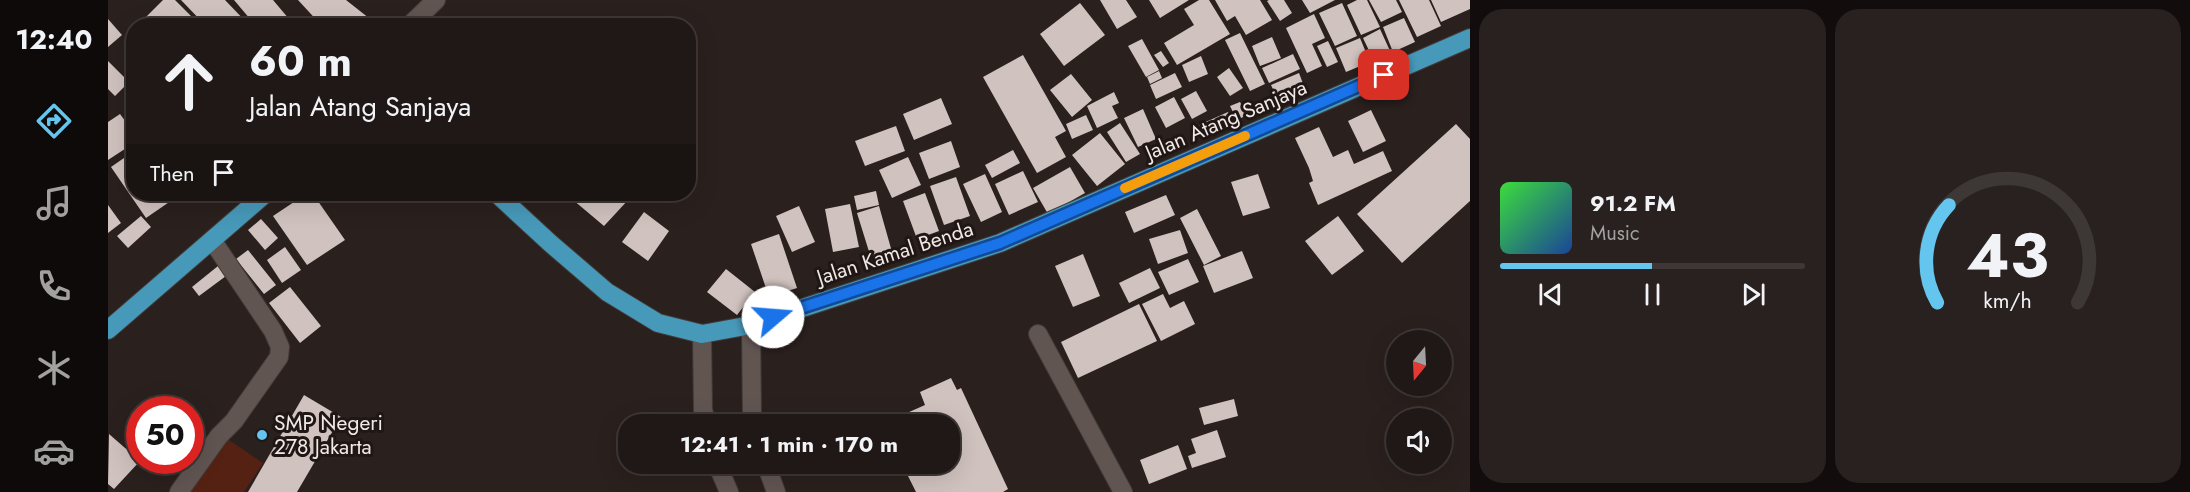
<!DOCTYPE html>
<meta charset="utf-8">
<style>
:root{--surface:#201816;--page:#28211f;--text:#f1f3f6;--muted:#a2a0a1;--line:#3d3735;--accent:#64c5ee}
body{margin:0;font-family:Jost,sans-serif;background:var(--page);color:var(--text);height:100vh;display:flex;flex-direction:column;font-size:22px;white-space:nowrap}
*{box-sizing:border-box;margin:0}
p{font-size:20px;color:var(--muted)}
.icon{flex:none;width:33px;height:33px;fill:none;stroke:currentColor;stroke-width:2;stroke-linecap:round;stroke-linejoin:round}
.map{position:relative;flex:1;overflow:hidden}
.side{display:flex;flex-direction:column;gap:9px;padding:9px;background:#120d0c;width:720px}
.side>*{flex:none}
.hud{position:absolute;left:18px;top:18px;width:570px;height:183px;border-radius:24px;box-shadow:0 6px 24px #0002,0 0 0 2px var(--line);background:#201816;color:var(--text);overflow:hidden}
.needle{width:39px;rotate:198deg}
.controls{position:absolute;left:1278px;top:330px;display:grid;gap:12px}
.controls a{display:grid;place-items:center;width:66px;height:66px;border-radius:50%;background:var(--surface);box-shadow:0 6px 24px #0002,0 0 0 2px var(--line);font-size:30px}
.speed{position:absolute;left:18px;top:396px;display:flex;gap:12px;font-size:30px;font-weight:700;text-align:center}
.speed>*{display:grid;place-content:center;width:78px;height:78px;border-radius:50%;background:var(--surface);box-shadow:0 6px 24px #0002,0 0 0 2px var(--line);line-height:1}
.speed .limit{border:9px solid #d22;background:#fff;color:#111}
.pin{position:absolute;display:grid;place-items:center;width:51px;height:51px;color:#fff;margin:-26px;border-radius:12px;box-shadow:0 3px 9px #0006}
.me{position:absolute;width:66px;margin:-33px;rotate:72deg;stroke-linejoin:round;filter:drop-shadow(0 0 4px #0008)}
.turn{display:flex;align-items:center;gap:21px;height:126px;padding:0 24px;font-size:27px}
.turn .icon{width:78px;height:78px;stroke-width:2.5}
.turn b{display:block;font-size:42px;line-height:51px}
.then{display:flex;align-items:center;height:57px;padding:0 24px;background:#0003;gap:12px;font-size:22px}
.side .tile{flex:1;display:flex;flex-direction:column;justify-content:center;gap:9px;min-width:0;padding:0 21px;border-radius:24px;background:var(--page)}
.side .dial{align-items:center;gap:0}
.dial svg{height:156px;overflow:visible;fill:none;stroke:var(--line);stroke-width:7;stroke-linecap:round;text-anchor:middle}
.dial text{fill:var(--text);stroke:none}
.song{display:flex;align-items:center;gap:18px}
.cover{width:72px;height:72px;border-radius:9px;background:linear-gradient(135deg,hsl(120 70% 55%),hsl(220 70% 35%))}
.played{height:6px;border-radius:3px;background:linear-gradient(90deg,var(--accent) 50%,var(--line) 50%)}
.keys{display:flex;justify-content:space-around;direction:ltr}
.side .tiles{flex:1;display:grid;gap:9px;grid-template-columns:repeat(2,1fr)}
.trip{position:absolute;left:510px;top:414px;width:342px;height:60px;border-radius:24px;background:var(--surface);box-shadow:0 6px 24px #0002,0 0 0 2px var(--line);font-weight:700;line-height:60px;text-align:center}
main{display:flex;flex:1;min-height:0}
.dock{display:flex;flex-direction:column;width:108px;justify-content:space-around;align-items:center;background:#0d0a09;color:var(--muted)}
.dock .icon{width:42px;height:42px}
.dock .active{color:var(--accent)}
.dock b{font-size:27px;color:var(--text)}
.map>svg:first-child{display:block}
</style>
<main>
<nav class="dock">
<b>12:40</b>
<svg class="icon active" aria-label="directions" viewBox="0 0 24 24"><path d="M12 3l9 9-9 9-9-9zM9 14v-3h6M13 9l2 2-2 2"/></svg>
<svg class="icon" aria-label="music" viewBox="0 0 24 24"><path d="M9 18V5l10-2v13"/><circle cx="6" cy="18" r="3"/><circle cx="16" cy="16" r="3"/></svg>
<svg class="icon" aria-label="phone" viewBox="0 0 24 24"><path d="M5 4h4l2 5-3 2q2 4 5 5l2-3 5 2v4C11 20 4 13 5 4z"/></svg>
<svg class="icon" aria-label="climate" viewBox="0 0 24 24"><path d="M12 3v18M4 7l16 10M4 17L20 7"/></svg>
<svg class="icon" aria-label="car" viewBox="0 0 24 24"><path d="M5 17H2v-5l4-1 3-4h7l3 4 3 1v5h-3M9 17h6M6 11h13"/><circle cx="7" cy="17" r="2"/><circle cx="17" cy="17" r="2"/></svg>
</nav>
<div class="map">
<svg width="1362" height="492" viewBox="0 0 1362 492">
<rect width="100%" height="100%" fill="#2a201e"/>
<path fill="#552112" d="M115,436L155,463L136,492H78Z"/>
<path fill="#d0c2be" d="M55,0H67L86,19L80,26H32L31,24Z
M73,0H117L142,26H98Z
M126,0H165L187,26H148Z
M190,0H238L271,26H214Z
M992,0H1018L1029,17L1009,29Z
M1041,0H1081L1052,18Z
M1091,0H1101L1122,34L1069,65L1056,43L1086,25L1076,9Z
M1107,0H1152L1164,20L1138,35L1127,16L1119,21Z
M1161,0H1176L1184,13L1172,21L1159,1Z
M1194,0H1227L1202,13Z
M1249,0H1259L1272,27L1253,35L1239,5Z
M1261,0H1288L1294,12L1273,22Z
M1291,0H1321L1333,26L1309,37Z
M1323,0H1362V9L1333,22Z
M972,3L997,35L956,66L932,34Z
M1234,3L1249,36L1227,46L1211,13Z
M1206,14L1217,38L1204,44L1214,66L1199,73L1178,28Z
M1296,18L1307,42L1285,52L1275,27Z
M0,19L14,35L0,47Z
M1272,29L1283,53L1266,61L1255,38Z
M1132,33L1157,84L1142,91L1117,40Z
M1164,37L1173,58L1152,66L1144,46Z
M1252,38L1262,62L1238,72L1228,48Z
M1034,39L1051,70L1038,77L1020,46Z
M1220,41L1230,62L1219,67L1209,46Z
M1053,51L1061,63L1055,67L1046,55Z
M1185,54L1192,69L1161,83L1154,68Z
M915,55L958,131L947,137L958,157L929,173L875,77Z
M1093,56L1100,74L1081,82L1074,65Z
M0,61L21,82L7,96L0,89Z
M1121,68L1135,88L1122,96L1109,77Z
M1051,71L1054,78L1042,84L1039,77Z
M1067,73L1074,87L1048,99L1042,85Z
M1191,73L1197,89L1170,100L1163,85Z
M963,74L984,100L964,117L942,90Z
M1088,91L1099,111L1084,119L1073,99Z
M1006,92L1011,103L1004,106L1010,118L989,128L979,106Z
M1066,97L1077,118L1058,128L1047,107Z
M833,98L844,124L806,140L795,114Z
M1132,102L1139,115L1129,120L1122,106Z
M1035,109L1048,139L1030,147L1016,118Z
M1263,110L1278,141L1255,152L1240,121Z
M1120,112L1125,123L1096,137L1091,125Z
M12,114L26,133V143L0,160V122Z
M978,115L985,130L964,139L958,124Z
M1012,123L1032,154L1018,162L999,132Z
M1348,124L1362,139V201L1294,263L1249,214Z
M788,126L797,151L757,166L747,141Z
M1211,127L1225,157L1240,150L1246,164L1275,151L1284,171L1210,205L1201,183L1205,181L1201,168L1187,138Z
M992,133L1017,164L989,186L964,155Z
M843,141L852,167L821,179L811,153Z
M905,150L912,163L884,178L877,165Z
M26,151V194H69L70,196L38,218L3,167Z
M800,157L813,185L784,198L771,170Z
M962,167L977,193L940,214L925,188Z
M915,171L930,202L901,215L887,184Z
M877,174L894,212L873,222L855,184Z
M1150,174L1162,208L1135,216L1123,182Z
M848,177L862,216L836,225L822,186Z
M768,191L771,205L749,210L746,196Z
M817,193L831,231L809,239L795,201Z
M198,194H205L237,240L199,265L165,216Z
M458,194H514L521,199L496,226Z
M1058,195L1067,215L1026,233L1017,212Z
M742,204L751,247L725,252L717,209Z
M0,205L13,223L0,233Z
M691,206L707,242L684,252L668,216Z
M771,206L784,252L763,258L749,213Z
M1089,209L1113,256L1096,265L1072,218Z
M536,212L561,231L540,261L514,242Z
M33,216L43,227L20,248L9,236Z
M1230,216L1256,251L1224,275L1197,241Z
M153,219L170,238L157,250L140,230Z
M1072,230L1080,253L1050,264L1041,239Z
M671,234L689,288L661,297L643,244Z
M177,247L193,270L174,283L159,260Z
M140,250L168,285L156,294L128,259Z
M1134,251L1145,278L1106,293L1095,266Z
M975,254L992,296L965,307L947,266Z
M1080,259L1091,282L1061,295L1050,272Z
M110,266L118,276L91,296L84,287Z
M1042,268L1052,288L1021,303L1011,283Z
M618,269L647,292L629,315L599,292Z
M182,287L213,326L192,343L161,303Z
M1055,294L1062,308L1076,301L1087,324L1053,341L1034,304Z
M1031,304L1049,341L970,378L953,342Z
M843,378L849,390L853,388L900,489L895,492H808L794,464H842V424H774L817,405L812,392Z
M196,395L233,417L189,492H140Z
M1126,399L1130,416L1096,425L1091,408Z
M1109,430L1118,457L1084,468L1080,456L1088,453L1083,439Z
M1,434L32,461L6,489L0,484Z
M1070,445L1079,469L1041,484L1032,460Z"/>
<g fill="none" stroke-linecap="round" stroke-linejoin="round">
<g stroke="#433b39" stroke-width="20">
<path id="minor" d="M301,26L328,0
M643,325L644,417L646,424
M594,334L595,410L599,424
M930,334L1015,492
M609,464L621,492
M658,464L668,492
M71,492L111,436L126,421L171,357L172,347L165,331L104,240"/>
</g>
<g stroke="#433b39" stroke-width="20">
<path id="major" d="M389,194L442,243L499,292L550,323L594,334L643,325L892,243L1362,38
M0,330L157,194"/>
</g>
<use href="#minor" stroke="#615552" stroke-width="18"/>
<use href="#major" stroke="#4799b9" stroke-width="18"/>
</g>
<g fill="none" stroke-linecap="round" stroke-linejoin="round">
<g stroke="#114b97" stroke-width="15">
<path id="route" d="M665,317L892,243L1276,75"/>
</g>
<use href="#route" stroke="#1a73e8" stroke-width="10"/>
<path stroke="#f59e0b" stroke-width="10" d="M1017,188L1137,136"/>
</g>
<circle fill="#64c5ee" stroke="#201714" stroke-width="2" cx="154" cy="435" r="6"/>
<g text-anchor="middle" stroke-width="6" stroke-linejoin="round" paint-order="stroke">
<g font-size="21" fill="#f0e9e7" stroke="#201714">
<text transform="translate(1118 120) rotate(-23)" y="7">Jalan Atang Sanjaya</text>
<text transform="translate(787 253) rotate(-18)" y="7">Jalan Kamal Benda</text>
</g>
<g font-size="21" fill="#f0e9e7" stroke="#201714" text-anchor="start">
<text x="166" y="430">SMP Negeri<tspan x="166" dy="24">278 Jakarta</tspan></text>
</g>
</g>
</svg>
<div class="controls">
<a><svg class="needle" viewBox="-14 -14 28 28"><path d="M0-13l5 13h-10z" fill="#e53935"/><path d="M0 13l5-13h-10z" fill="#a2a0a1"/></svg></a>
<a><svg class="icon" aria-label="sound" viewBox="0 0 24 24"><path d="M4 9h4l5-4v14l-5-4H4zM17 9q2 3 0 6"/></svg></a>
</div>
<div class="speed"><div class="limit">50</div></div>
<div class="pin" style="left:1276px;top:75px;background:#d93025"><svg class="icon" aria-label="arrive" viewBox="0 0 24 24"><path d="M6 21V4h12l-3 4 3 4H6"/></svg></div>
<svg class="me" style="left:665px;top:317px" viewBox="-20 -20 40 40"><circle r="19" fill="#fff"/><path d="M0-13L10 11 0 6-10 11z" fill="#1a73e8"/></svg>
<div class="trip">12:41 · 1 min · 170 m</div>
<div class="hud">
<div class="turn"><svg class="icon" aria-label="ahead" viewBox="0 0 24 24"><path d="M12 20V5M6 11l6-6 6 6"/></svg><div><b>60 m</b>Jalan Atang Sanjaya</div></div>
<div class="then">Then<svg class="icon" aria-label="arrive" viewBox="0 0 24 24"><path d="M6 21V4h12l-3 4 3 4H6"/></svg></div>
</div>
</div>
<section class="side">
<div class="tiles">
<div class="tile">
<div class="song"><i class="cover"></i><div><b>91.2 FM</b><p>Music</p></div></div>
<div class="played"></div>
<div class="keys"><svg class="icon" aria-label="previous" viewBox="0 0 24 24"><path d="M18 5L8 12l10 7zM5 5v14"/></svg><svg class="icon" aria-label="pause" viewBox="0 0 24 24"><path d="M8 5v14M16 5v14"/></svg><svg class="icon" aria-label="next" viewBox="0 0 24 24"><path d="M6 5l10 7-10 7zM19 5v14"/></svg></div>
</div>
<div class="tile dial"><svg viewBox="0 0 100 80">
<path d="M14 69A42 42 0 1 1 86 69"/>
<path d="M14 69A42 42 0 0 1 20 19" stroke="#64c5ee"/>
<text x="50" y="56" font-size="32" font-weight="700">43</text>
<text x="50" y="72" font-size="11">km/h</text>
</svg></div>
</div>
</section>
</main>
